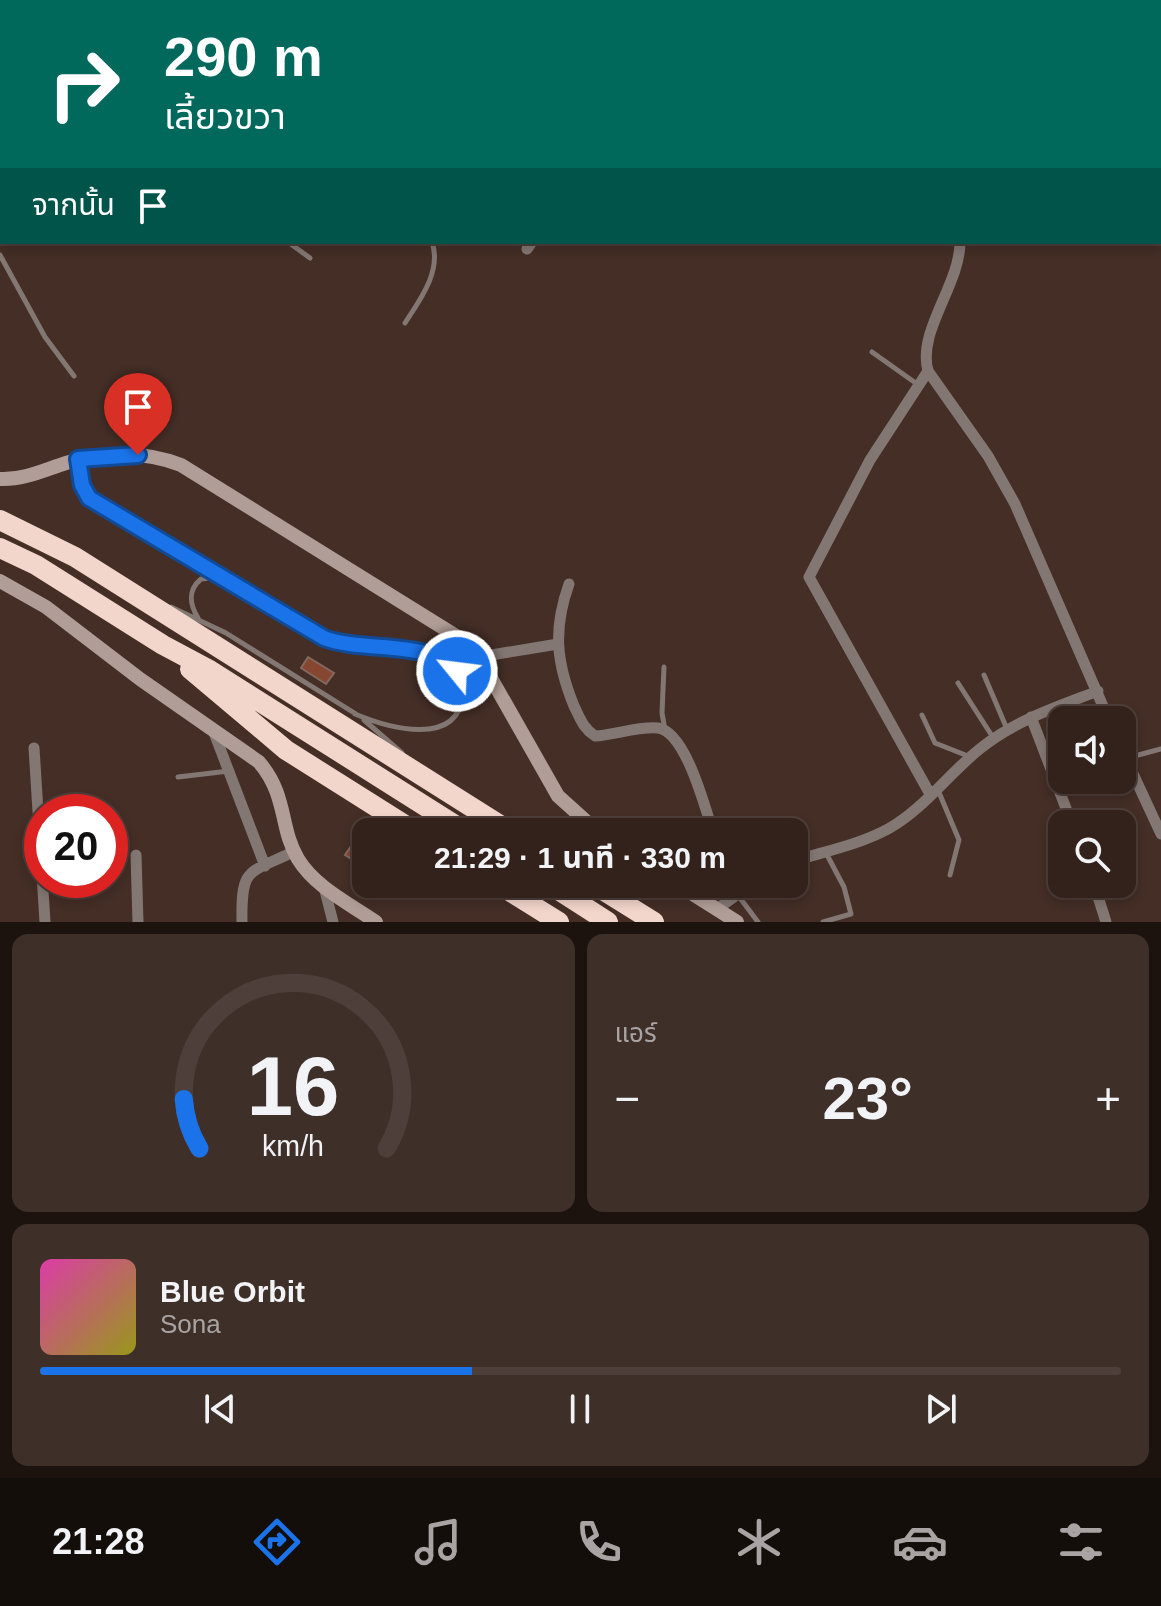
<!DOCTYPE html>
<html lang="th">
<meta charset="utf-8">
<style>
:root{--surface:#33221c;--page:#3e2f29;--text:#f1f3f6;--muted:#a9a4a3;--line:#4e3f3b;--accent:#1a73e8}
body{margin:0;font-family:Arial,"Noto Sans Thai",sans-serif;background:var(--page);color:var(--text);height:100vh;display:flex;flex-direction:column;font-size:30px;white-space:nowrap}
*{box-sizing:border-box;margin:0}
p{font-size:26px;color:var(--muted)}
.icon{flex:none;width:44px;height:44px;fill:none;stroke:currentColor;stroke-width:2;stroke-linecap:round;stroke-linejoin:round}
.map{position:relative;height:922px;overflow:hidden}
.panel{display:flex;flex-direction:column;gap:12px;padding:12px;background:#1c130f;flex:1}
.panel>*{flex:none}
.hud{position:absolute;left:0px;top:0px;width:1162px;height:244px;box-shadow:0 4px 12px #0003,0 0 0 2px var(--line);background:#00695c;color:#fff;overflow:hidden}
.fabs{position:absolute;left:1048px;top:706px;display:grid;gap:16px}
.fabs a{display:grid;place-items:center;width:88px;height:88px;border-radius:16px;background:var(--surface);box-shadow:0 4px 12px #0003,0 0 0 2px var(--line);font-size:40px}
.speed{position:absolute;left:24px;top:794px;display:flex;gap:16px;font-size:40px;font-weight:700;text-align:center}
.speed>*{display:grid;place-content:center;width:104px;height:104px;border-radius:50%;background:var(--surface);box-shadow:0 4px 12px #0003,0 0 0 2px var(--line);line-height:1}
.speed .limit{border:12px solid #d22;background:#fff;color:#111}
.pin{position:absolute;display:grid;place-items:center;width:68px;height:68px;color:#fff;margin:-82px -34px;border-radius:50% 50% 50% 0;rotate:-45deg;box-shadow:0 0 8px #0007}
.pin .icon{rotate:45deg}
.me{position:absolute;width:88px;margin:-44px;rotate:299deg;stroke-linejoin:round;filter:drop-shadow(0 0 6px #0008)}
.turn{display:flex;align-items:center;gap:28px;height:168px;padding:0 32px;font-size:36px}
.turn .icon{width:104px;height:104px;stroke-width:2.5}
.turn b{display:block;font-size:56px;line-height:68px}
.then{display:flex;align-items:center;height:76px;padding:0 32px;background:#0003;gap:16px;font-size:30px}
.big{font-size:60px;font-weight:700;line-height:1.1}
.panel .card{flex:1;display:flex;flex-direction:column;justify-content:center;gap:12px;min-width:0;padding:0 28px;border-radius:16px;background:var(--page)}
.panel .dial{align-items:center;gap:0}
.dial svg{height:208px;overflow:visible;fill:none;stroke:var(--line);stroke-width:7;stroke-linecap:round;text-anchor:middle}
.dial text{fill:var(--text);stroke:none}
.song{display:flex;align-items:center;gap:24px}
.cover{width:96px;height:96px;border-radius:12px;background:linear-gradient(135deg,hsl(320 70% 55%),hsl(60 70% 35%))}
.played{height:8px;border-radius:4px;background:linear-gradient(90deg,var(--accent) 40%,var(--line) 40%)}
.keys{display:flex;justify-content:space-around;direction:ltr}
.heat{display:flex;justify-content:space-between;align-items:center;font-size:44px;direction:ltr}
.panel .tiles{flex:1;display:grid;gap:12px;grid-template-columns:1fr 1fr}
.card:last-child{grid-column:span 2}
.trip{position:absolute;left:352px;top:818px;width:456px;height:80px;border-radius:16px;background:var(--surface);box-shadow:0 4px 12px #0003,0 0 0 2px var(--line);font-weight:700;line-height:80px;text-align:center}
.tab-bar{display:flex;height:128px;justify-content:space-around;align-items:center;background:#140e0b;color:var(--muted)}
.tab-bar .icon{width:56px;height:56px}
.tab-bar .selected{color:var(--accent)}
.tab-bar b{font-size:36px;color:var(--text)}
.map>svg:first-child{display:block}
</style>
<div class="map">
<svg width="1161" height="922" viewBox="0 0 1161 922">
<rect width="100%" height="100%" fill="#442e26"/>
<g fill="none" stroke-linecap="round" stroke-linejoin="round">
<path stroke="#3d0f00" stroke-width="11" d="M367,2L371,0
M0,195L2,194"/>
</g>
<path fill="#86462f" stroke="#826960" stroke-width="2" d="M308,657L334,673L326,684L301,668Z
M356,839L366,845V868L345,855Z"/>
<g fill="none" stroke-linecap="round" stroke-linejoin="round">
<path stroke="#837773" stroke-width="5" d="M288,242L310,258
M0,255L45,337L74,376
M405,323C420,300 442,271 432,242
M872,352L917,384
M78,460L82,485L94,502L313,632C353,652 423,642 449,662C458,670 464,682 463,694C458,749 386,727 355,714
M171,607L226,633L356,714
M198,618C189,603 188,590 201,579L218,577
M664,667L662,713L665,730
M984,675L1007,729
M958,683L994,739
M922,715L935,743L968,756
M364,720L402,753
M1127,758L1161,749
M178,777L229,771
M938,790L959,840L950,875
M737,894L758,922
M823,922L851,914L844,887L826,853"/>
<path stroke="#837773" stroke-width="11" d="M900,0V2
M1070,0L1071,2
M130,2L132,0
M336,2L340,0
M401,2L405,0
M826,2L828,0
M1160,117L1161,116
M0,121L2,120
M1160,164L1161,165
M0,177L2,176
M0,212L2,211
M960,242C960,285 917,331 928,371L988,456L1015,504L1109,720
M527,249L532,242
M928,371L870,460L809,577L930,794
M569,584C553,629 556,662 574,706C580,718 583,728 595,736C614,735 639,726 658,728C686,732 705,808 713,832
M479,657L558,644
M1031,717L1072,824
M213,730L265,866
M34,748L45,922
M1122,750L1161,834
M136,855L138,922
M794,861C826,851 858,845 888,829C924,809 949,773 981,748C1016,720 1057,707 1098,691
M1094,884L1106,922
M324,887L333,922
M717,909L752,884
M242,922C241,866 248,874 295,851"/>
<path stroke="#b09d97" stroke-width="14" d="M0,479C24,480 44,470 66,463C103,451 145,451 181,465L461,639L479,657L558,796L598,832
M0,581L46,607L140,679L259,762C288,796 279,827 298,859C315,887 350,904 376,922
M677,884L737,922"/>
<path stroke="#f2d5cb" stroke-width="20" d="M0,520L75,557L511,832
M0,548L36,565L163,645L208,669L466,832
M190,669L286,750L416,832
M498,884L559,922
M549,884L608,922
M593,884L654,922"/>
</g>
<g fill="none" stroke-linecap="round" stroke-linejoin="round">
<g stroke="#114b97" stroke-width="20">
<path id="route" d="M138,455L78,459L82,485L89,498L324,638C364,653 430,639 457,671"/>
</g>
<use href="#route" stroke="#1a73e8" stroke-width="14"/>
</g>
</svg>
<div class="fabs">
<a><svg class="icon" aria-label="sound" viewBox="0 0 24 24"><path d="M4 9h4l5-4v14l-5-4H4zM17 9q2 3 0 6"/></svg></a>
<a><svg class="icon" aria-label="search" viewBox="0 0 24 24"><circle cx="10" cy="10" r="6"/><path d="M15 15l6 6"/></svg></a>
</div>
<div class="speed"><div class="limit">20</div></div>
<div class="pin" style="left:138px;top:455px;background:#d93025"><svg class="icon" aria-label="arrive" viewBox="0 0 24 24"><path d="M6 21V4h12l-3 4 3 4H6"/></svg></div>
<svg class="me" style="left:457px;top:671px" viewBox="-20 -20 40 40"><circle r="17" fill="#1a73e8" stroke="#fff" stroke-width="3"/><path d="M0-11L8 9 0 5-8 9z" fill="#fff"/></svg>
<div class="trip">21:29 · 1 นาที · 330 m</div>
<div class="hud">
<div class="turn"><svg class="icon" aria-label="right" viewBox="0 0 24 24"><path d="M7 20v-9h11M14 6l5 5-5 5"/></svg><div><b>290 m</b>เลี้ยวขวา</div></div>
<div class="then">จากนั้น<svg class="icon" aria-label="arrive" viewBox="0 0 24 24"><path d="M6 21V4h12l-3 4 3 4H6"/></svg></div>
</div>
</div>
<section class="panel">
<div class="tiles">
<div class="card dial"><svg viewBox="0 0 100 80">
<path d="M14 69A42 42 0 1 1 86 69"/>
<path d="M14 69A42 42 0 0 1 8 50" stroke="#1a73e8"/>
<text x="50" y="56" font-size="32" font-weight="700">16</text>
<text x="50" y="72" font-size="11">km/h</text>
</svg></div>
<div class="card"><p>แอร์</p>
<div class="heat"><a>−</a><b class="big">23°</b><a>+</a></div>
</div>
<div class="card">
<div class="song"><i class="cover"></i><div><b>Blue Orbit</b><p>Sona</p></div></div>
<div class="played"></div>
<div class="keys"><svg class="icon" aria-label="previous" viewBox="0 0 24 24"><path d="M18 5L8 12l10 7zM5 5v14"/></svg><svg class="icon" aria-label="pause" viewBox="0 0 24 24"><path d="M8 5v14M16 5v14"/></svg><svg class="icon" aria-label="next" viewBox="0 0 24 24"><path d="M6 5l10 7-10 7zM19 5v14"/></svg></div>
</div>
</div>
</section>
<nav class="tab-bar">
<b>21:28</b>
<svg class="icon selected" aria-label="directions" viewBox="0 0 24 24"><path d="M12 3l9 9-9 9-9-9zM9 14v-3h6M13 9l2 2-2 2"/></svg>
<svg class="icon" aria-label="music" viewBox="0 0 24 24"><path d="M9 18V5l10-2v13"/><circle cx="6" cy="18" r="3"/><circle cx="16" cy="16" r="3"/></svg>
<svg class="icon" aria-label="phone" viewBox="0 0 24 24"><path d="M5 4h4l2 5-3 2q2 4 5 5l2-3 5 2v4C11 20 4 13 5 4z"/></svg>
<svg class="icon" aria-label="climate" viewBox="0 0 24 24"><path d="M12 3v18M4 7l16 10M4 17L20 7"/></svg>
<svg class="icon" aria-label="car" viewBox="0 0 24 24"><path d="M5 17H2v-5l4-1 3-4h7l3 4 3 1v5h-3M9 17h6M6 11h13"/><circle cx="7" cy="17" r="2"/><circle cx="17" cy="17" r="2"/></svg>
<svg class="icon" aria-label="filters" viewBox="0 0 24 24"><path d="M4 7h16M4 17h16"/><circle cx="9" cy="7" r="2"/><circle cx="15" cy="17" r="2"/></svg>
</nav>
